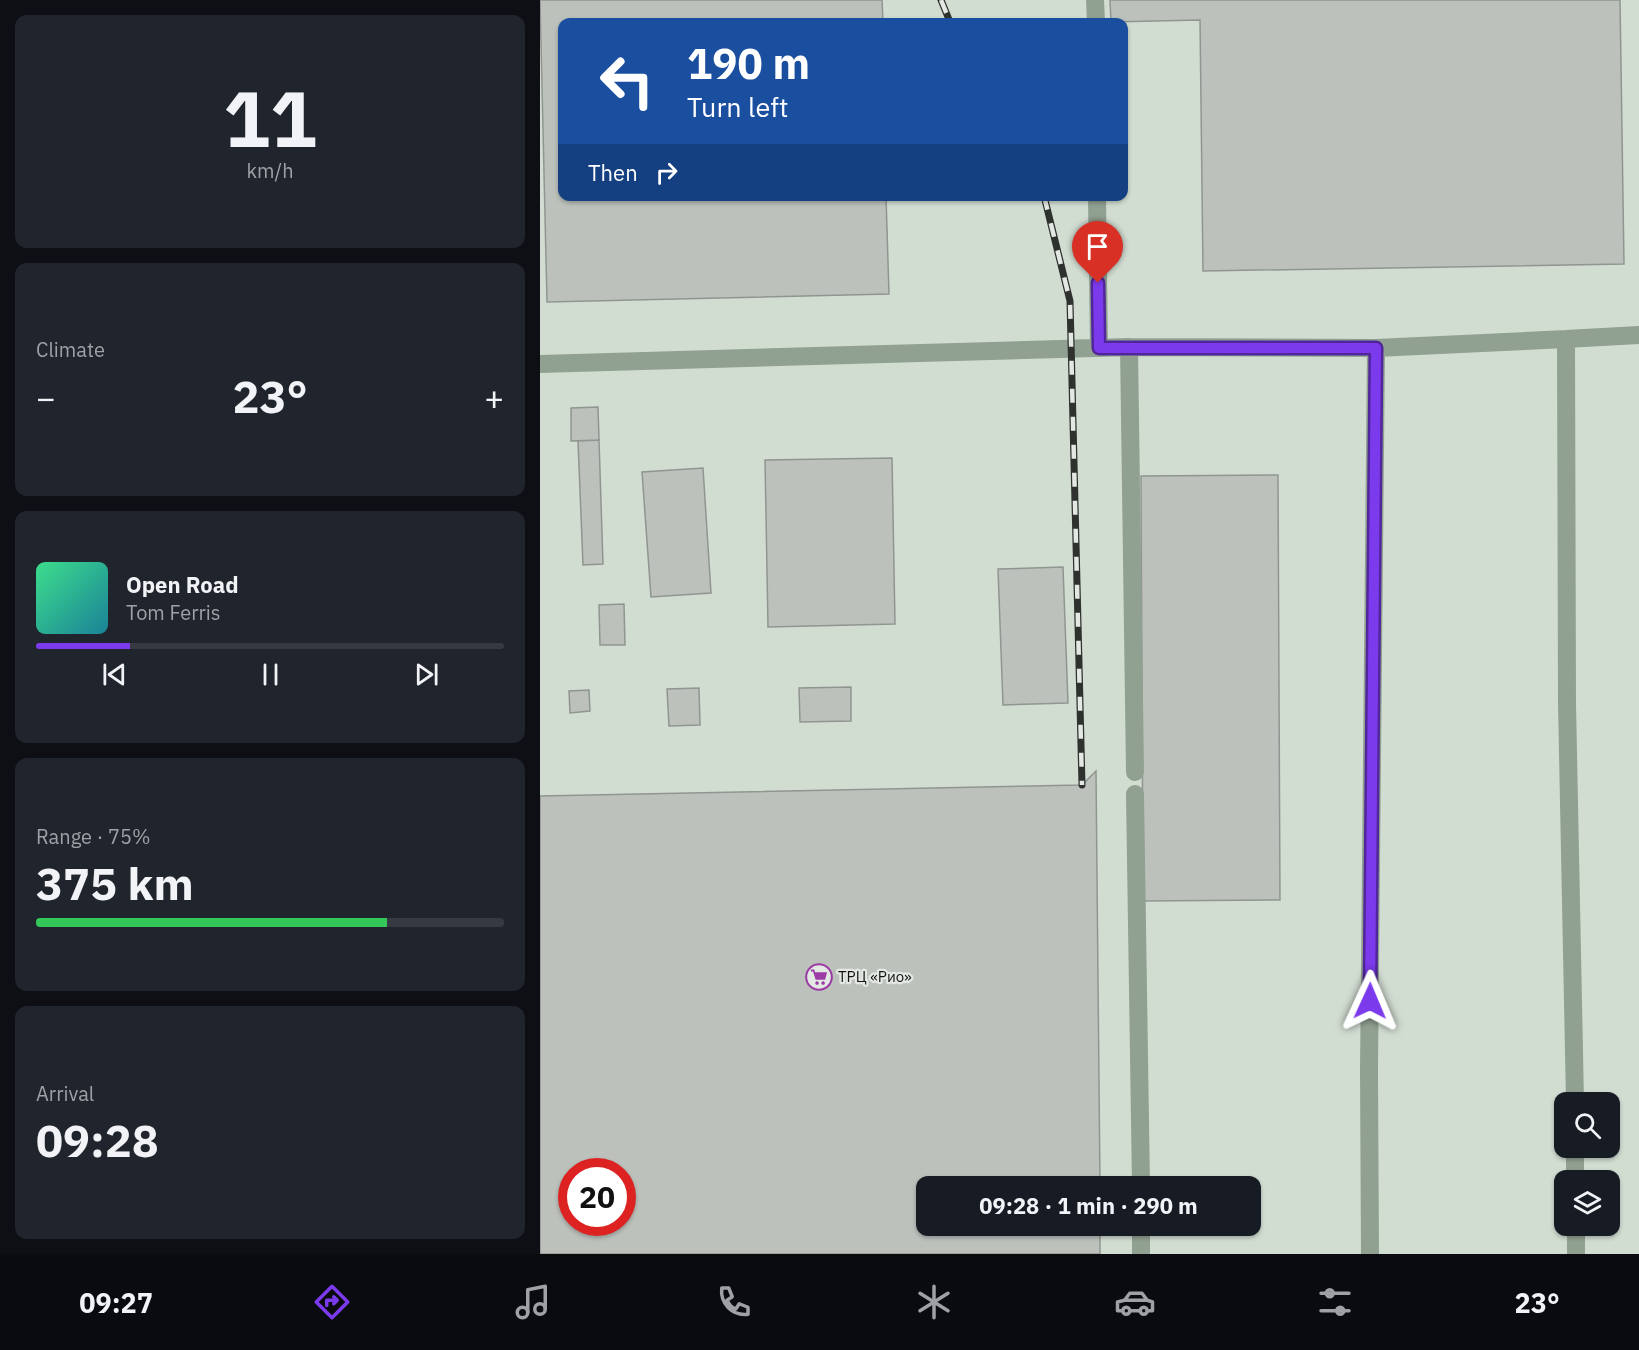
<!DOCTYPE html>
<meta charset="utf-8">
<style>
:root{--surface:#171b24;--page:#20242c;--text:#f1f3f6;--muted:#9ea1a6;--line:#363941;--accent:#7c3aed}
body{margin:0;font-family:"IBM Plex Sans",sans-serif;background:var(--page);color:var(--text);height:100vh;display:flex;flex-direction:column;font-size:22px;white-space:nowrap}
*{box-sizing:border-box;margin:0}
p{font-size:20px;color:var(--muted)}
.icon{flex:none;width:33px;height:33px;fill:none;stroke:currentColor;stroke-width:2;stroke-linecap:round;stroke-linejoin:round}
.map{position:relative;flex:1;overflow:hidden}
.details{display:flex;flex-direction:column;gap:15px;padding:15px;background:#0d0f14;width:540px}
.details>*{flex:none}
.hud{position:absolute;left:18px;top:18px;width:570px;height:183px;border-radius:12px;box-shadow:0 2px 4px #0004;background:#1a4fa0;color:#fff;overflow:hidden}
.buttons{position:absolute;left:1014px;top:1092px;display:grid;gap:12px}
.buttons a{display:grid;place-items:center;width:66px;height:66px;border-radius:12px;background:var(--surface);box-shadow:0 2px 4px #0004;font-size:30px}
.speed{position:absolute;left:18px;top:1158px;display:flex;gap:12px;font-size:30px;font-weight:700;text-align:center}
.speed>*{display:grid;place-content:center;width:78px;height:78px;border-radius:50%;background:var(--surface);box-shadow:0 2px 4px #0004;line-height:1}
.speed .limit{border:9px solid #d22;background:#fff;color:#111}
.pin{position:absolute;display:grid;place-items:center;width:51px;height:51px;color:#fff;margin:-62px -26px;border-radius:50% 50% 50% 0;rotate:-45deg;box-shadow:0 0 6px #0007}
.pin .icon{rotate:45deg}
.me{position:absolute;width:66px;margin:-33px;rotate:1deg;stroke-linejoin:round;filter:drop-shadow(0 0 4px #0008)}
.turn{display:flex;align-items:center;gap:21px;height:126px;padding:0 30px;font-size:27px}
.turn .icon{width:78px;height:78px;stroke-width:2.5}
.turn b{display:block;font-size:42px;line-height:51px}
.then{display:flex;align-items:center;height:57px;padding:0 30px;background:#0003;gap:12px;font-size:22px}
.big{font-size:45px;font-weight:700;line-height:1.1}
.details .widget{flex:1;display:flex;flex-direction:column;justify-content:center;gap:9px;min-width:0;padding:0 21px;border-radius:12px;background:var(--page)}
.details .dial{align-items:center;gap:0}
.dial b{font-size:78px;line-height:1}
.song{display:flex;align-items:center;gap:18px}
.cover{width:72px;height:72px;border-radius:9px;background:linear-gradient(135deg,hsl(150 70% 55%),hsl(190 70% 35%))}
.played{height:6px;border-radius:3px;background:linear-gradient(90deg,var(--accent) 20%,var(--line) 20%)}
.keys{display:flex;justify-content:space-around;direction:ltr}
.heat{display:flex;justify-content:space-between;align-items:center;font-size:33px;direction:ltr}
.charge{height:9px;border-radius:4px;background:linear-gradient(90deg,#34c759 75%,var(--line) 0)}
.trip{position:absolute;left:376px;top:1176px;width:345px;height:60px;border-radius:12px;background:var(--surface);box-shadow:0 2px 4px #0004;font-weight:700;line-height:60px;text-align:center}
.tab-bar{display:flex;height:96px;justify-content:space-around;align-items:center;background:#090b0e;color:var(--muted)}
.tab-bar .icon{width:42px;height:42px}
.tab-bar .active{color:var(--accent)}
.tab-bar b{font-size:27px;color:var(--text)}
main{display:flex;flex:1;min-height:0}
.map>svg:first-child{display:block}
</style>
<main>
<section class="details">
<div class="widget dial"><b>11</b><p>km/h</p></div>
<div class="widget"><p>Climate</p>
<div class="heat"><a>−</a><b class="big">23°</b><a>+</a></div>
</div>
<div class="widget">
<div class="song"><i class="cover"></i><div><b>Open Road</b><p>Tom Ferris</p></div></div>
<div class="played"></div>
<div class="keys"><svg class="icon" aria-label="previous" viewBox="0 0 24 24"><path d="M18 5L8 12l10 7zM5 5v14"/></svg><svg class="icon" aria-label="pause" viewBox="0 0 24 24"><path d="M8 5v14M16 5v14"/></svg><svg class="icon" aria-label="next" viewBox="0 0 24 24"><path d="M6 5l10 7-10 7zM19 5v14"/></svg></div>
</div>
<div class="widget"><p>Range · 75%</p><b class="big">375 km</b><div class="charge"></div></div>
<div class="widget"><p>Arrival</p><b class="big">09:28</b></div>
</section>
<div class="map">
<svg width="1099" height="1254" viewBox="0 0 1099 1254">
<rect width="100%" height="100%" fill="#e3e8e3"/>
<path fill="#d2ddd2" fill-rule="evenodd" d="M0,0H1099V1254H0ZM22,22H584V196H22ZM1024,1102H1070V1148H1024ZM32,1172H82V1222H32ZM1024,1180H1070V1226H1024ZM387,1186H711V1226H387Z"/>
<path fill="#bcc1bc" stroke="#919591" stroke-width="1.5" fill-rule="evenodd" d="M0,0H342L343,22H22V196H346L349,294L7,302Z
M570,0H1080L1084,264L663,271L660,20L571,22Z
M58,407L59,440L31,441V408Z
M59,440L63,564L43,565L38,441Z
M352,458L355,624L228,627L225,460Z
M163,468L171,593L111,597L102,472Z
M738,475L740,900L603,901L601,476Z
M523,567L528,703L463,705L458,569Z
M84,604L85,645H60L59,605Z
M311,687V721L260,722L259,688Z
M159,688L160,725L129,726L127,689Z
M49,690L50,711L30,713L29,691Z
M556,771L560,1186H387V1226H560V1254H0V796L542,785ZM32,1172H82V1222H32Z"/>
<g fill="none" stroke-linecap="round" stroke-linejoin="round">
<path stroke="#91a191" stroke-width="18" d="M555,0L556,22
M557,196L559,348
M1026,339L1099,335
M0,364L589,347
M595,772L589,347L836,348L1026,339L1027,703L1035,1102
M595,794L601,1186
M1035,1148V1180
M601,1226V1254
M1036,1226V1254
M830,1254L829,1071L836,348"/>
<g stroke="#2e312e" stroke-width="7">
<path id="rail" d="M401,0L410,22
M504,196L530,301L542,785"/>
</g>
<use href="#rail" stroke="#e3e8e3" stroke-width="4.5" stroke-dasharray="14" stroke-linecap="butt"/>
</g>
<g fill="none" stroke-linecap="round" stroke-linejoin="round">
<g stroke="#51269a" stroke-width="15">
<path id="route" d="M558,283L559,348H836L830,1001"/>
</g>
<use href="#route" stroke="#7c3aed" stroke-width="10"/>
</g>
<defs>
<g id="supermarket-ring" transform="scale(1.35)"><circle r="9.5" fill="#e3e8e3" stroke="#9c3ca5" stroke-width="1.5"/><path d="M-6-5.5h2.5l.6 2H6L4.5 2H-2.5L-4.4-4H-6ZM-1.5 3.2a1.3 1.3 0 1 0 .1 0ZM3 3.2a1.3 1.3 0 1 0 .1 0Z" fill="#9c3ca5"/></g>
</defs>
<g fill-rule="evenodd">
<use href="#supermarket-ring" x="279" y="977"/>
</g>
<g text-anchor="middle" stroke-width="4.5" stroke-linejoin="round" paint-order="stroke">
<g font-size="15" fill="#131513" stroke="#e3e8e3" text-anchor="start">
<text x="298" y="982">ТРЦ «Рио»</text>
</g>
</g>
</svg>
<div class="buttons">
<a><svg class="icon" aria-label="search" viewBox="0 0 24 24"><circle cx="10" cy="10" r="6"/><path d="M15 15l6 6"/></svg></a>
<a><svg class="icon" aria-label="layers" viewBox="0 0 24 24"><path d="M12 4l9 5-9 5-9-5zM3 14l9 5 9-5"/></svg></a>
</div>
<div class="speed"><div class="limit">20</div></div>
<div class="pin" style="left:558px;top:283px;background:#d93025"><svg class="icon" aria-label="arrive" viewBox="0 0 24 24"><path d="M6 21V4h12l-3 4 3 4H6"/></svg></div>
<svg class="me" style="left:830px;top:1001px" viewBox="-20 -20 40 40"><path d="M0-17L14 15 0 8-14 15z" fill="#7c3aed" stroke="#fff" stroke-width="4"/></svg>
<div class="trip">09:28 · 1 min · 290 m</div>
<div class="hud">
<div class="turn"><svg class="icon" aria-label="left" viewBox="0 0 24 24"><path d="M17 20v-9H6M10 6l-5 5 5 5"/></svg><div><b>190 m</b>Turn left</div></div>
<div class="then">Then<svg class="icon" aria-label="right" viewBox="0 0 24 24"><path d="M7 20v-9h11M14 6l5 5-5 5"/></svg></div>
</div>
</div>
</main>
<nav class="tab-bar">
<b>09:27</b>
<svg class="icon active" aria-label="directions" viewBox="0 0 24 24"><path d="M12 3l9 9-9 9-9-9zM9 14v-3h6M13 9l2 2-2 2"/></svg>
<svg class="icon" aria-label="music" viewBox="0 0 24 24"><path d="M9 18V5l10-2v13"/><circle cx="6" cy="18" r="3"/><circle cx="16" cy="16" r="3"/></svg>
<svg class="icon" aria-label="phone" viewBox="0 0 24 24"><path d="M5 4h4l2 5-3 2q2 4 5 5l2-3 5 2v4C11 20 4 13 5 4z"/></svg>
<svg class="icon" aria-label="climate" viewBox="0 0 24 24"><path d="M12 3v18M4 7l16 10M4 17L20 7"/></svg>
<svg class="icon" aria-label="car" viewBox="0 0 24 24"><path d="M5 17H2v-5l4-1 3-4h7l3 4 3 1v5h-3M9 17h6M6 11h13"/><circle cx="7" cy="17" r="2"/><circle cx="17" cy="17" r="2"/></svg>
<svg class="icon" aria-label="filters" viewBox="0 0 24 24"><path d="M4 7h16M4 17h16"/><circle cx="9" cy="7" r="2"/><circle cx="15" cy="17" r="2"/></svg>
<b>23°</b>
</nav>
